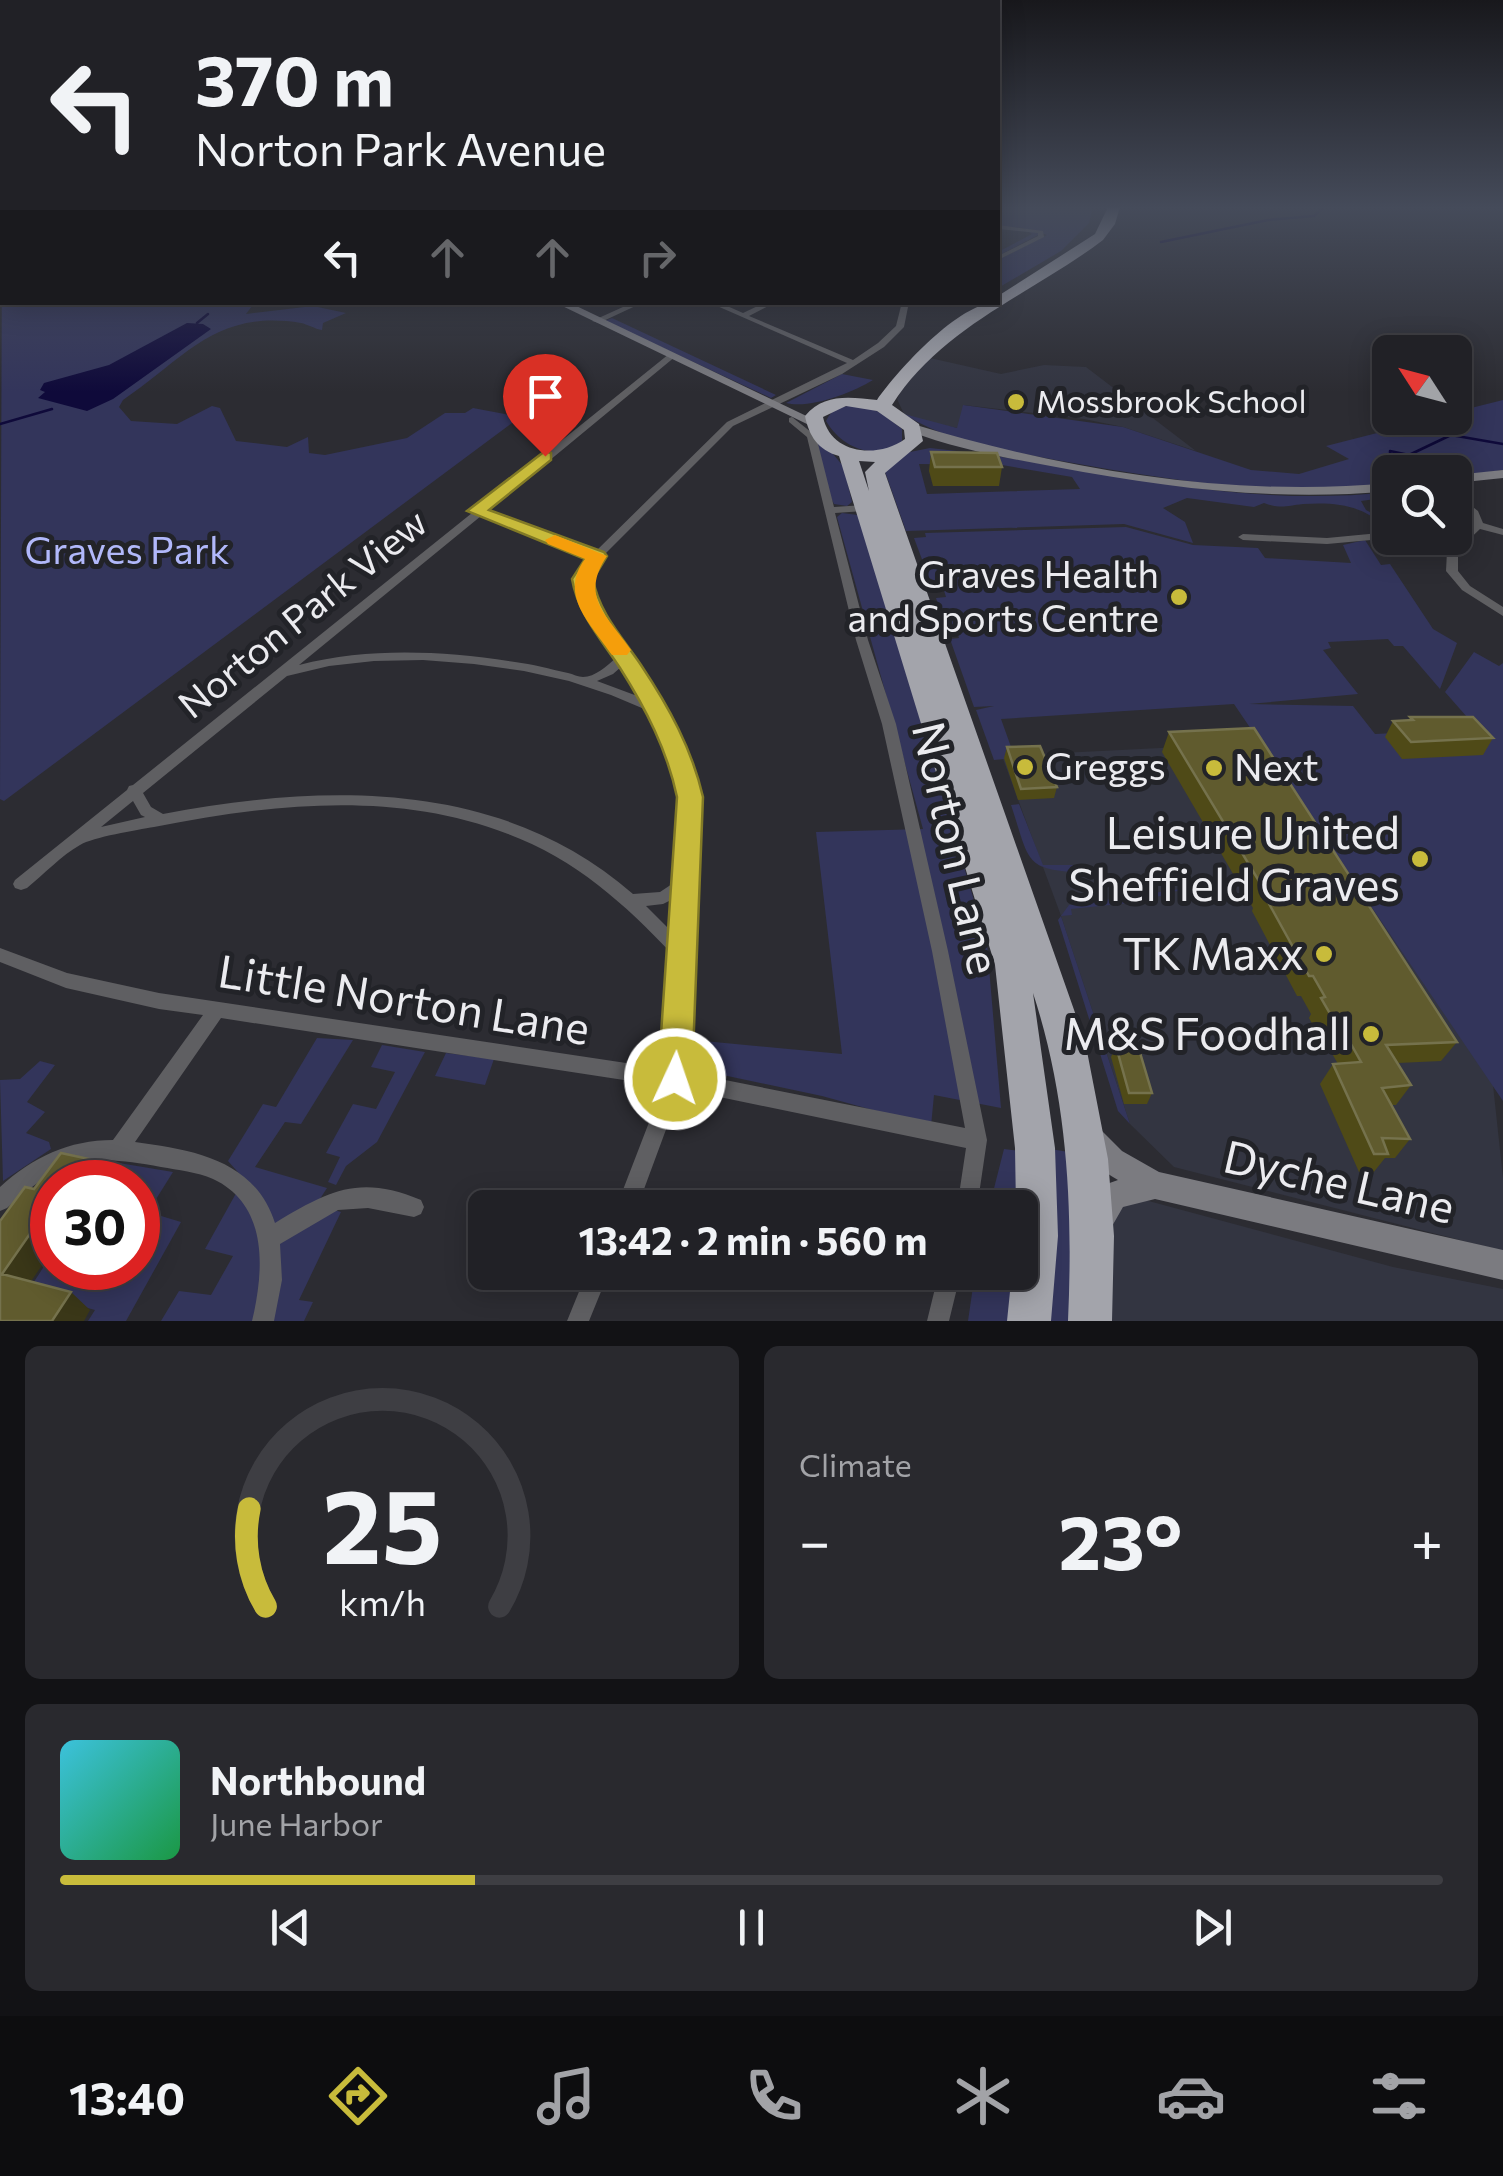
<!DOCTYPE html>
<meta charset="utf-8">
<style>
:root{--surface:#212126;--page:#29292e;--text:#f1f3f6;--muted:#a2a3a7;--line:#3e3e43;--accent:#c8bb3b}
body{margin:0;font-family:Commissioner,sans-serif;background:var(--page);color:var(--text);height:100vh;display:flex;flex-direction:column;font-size:38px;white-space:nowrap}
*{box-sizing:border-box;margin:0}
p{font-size:32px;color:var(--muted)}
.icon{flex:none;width:55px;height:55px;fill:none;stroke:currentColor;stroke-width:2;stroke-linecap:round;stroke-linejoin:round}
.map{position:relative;height:1321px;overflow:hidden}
.side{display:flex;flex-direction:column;gap:25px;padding:25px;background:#121215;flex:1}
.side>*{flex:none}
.guide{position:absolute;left:0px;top:0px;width:1000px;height:305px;box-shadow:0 5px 25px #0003,0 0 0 2px var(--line);background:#212126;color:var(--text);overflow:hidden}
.needle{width:65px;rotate:306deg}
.controls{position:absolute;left:1372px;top:335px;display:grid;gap:20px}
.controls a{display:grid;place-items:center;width:100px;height:100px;border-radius:15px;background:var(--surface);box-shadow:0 5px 25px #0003,0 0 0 2px var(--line);font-size:50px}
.speed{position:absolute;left:30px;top:1160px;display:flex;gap:20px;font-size:50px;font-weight:700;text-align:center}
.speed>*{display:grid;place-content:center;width:130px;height:130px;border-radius:50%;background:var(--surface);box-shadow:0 5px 25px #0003,0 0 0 2px var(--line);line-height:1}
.speed .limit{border:15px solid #d22;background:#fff;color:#111}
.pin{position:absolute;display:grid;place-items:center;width:85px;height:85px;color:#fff;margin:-102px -42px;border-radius:50% 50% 50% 0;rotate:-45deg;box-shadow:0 0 10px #0007}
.pin .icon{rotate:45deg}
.me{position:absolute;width:110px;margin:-55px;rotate:3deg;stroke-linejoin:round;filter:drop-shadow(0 0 8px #0008)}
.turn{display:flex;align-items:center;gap:35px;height:210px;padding:0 30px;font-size:45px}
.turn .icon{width:130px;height:130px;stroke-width:2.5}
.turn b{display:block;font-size:70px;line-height:85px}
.lanes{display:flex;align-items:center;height:95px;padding:0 30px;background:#0003;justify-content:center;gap:50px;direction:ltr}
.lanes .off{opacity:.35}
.big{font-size:75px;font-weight:700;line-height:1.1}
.side .card{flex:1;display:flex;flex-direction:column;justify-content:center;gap:15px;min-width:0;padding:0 35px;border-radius:15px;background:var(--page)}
.side .dial{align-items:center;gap:0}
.dial svg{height:260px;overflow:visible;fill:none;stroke:var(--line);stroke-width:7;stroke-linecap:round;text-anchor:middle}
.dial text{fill:var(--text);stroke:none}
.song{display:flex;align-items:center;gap:30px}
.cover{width:120px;height:120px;border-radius:15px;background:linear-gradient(135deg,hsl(190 70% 55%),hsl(140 70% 35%))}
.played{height:10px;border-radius:5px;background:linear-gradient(90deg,var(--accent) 30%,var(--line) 30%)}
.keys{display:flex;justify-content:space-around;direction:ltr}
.heat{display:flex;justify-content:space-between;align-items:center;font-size:55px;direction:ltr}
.side .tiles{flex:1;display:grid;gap:25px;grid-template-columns:1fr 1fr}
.card:last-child{grid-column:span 2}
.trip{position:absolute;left:468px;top:1190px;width:570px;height:100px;border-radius:15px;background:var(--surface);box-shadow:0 5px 25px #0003,0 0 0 2px var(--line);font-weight:700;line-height:100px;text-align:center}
.tab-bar{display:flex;height:160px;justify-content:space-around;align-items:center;background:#0d0d0f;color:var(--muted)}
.tab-bar .icon{width:70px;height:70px}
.tab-bar .selected{color:var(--accent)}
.tab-bar b{font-size:45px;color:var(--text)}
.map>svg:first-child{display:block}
</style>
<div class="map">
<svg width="1503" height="1321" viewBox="0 0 1503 1321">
<rect width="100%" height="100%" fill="#2c2c32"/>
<path fill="#333541" d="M930,358L1001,374L1044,365L1086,367L1196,451L1123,427L1084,419L964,405L958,428L920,421L904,414L897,399L906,382Z
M1260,743L1493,1085L1503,1178V1251L1174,1167L1130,1124L1060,913L1002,756Z
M1130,1196L1393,1267L1503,1289V1321H1091L1102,1237Z"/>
<path fill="#33355b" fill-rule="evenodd" d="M998,207H1093L1089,223L1061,251L998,288V260L1047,235L1031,229L1040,234L998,256V252L1032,234L1023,228L998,226Z
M2,237V302H255L246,314L313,306L346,313L323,323L322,330C315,329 307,324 301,323C216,309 185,358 123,400L119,407L131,421L177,424L212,406L220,408L236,441L287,447L308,437L309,453L325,455L407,438L445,413H465L473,408L520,417L4,801L0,799Z
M612,318L776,395L771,398L605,321Z
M842,374L873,380C852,393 810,409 786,403Z
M1503,400V470L1455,477V472H1390V485C1277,498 1168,480 1056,460C1004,450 949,443 904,414L957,428L963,405L1123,427L1251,470L1299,474L1349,459L1326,446L1436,418H1455V412Z
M860,406L880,412L902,429V441C875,462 842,448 826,421C833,406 845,405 860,406Z
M816,439L821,440L844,467L852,502L847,506L834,504L830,496Z
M930,448C1090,464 1226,510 1390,492V497L1361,501L1366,510L1389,522L1390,531C1364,505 1338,502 1303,504C1286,506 1281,509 1264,503L1254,507L1187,498L1163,508L1185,522L1193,543L1124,524L906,531L884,469L905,453ZM919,464L1002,465L1072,477L1080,489L927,494Z
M842,513L858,515L862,524L987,944L1001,1108L934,1095L931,1126L822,1096L685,1067L683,1039L842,1054L816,832L923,829L837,517Z
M1126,527L1193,545L1258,548L1265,558L1351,563L1343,545L1365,540L1381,565L1390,564L1433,629L1457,643L1440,689L1403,646H1394L1388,639L1328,642L1331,648L1323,650L1358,694L1249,704L1353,706L1375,734L1459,730L1467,717L1445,692L1474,652L1499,666L1503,663V1101L1234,704L1001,719L1015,758L994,760L976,710L994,706L974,707L950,639L959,638L957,631H947L936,598L946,597L942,584L929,578L914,538L926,537L925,533Z
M1019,804L1043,865H1087L1090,873C1023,870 1031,865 1011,805Z
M1201,886L1203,890L1161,892L1162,896L1147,897L1149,901L1071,909L1072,915L1061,916L1130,1124L1118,1111L1058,920L1069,905Z
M317,1038L353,1040L301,1124L285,1122L255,1167L327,1188L316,1205L341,1212L299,1300L313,1302L304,1321H161L179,1291L211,1295L233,1256L205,1249L244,1179L228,1161L263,1104L276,1107Z
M382,1045L425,1052L377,1142L346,1166L336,1185L328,1182L340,1157L326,1153L353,1104L376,1109L395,1072L371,1067Z
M446,1053L494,1059L485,1085L435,1076Z
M40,1061L55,1065L27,1102L45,1112L26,1133L49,1142L51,1149L3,1181L0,1080L20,1079Z
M1044,1148L1075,1153L1071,1321H1039Z
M1004,1149L1021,1151L1020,1208H989Z
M119,1163L173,1172L148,1212L181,1222L126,1321H88L95,1310L28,1291L52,1254V1268H138V1182H107Z
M975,1273H1015L1008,1321H968Z"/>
<path fill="#0f0a3a" d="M187,323L203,324L211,329L113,399L87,411L38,398L45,392L40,390L44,383L109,365Z"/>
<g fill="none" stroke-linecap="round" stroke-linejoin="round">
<path stroke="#0f0a3a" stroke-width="2.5" d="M1161,242L1268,220L1314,216L1324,207
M197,323L208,314
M0,424L52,409
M1390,468V451L1409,455L1451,435L1503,444"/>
<path fill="#5f5f62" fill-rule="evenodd" d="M0,212H2V216H0Z
M998,225L1043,231L1044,237L998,260V256L1038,236V233L998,229Z
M634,302H644L599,323L592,321Z
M708,302H718L743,313L766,302H776L749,316L853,360L878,343L896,326L902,302H909L904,327L884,347L842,374L733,426L601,558L589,579L592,602L625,653L630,657L629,659L684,744L697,797L685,1072L965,1128L932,951L882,724L856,640L807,437L789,422V418L792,417L816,436L834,507L864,505L869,508L864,511L835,513L868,640L896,724L948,951L987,1140L977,1208H957L966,1148L681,1089L637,1208H616L663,1086L221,1018L135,1142C194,1150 255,1160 275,1223C328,1191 359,1174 421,1200L424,1207L421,1214L414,1217L368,1208L338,1210L280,1244L282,1280L274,1321H252C264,1271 269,1205 213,1179C197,1172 178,1170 161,1167C91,1153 60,1159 7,1208L0,1211V1187C33,1157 69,1140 113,1140L203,1015L159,1009L66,988L0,962V948L67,973L159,993L666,1069L673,955C625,904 575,859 508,834C394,790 271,804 154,827C137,830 93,837 80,845C62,855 43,875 27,888L21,890L15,888L13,884L15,880L127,790L129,786L133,785L472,513V509L478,508L669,354L676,356L487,512L595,552L727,422L847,363ZM481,516L591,557L577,579L580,602L616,658C607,666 595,677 583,677C578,677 573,674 568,673C550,669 532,664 515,662C442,651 371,647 299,665ZM423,660L474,664L524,671L569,681L611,695L649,711L670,744L683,797L678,880L660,892L633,894C502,779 325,783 163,814L151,807L143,793L287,676L329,666L374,661ZM621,667L640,697L597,681L613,674ZM133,801L141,815L145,817L101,827ZM677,897L674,934L646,906L663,904Z
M1455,493L1478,511L1483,523L1503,529V535L1480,529L1458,550V571L1470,586L1503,607V616L1462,590L1446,571L1447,551L1408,540L1407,538H1422L1451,545L1473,524L1469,514L1455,501Z
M1390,532V538H1393L1327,544L1243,540L1238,537L1243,534L1327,538Z
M587,1272H609L589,1321H567Z
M939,1272H961L949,1321H927Z"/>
<path fill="#7b7b80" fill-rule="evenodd" d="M0,234L2,235V239L0,240Z
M554,302H568L819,422L809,425Z
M913,424C1064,470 1232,498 1390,483V491C1277,502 1168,488 1056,467C1006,458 956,449 909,431L907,428Z
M1503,470V478L1455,483V475Z
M1092,1127L1102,1131L1122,1151L1159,1172L1503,1250V1280L1155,1199L1123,1207L1111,1228L1101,1233L1091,1228L1086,1218L1104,1185L1118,1180C1101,1170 1086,1159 1078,1141L1082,1131Z"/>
<path fill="#a3a4ab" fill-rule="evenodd" d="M1108,207H1120L1115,224L1103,240C1032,294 942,326 892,405L919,424L923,441L885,473L1085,1041L1108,1159L1114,1236L1112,1321H1068C1073,1209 1068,1100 1033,993L1055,1148L1058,1236L1051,1321H1007L1012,1272H1020V1208H1016L1015,1148L995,965L839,456C818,450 809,436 805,416C824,393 850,397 877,400C898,370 959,302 998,302V296L1095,234ZM846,406L877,411L904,430L905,439C877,459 831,454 823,417ZM859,461L875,462L865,472L869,491Z"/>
</g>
<path fill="#4f4a17" d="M372,302H398L392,306Z
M931,452L1002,467L999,486H933L929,471Z
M1410,717L1493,738L1483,755L1402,759L1385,737L1393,721L1409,720Z
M1169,732L1457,1042L1441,1061L1398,1063L1411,1085L1396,1105H1391L1410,1139L1395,1158H1385L1373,1173L1359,1172L1320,1084L1333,1064H1338L1330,1050L1327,1051L1309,1018L1311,1014L1301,996H1297L1252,911L1253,908L1162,752Z
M1007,747L1057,787L1054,798L1018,800L1004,758Z
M1116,1046L1152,1093L1147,1104H1124L1111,1057Z"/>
<path fill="#3a3718" d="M89,1159L107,1180L105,1182H73Z
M52,1202V1251L23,1293L2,1274Z
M71,1292L90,1310L84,1321H52Z"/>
<path fill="#605b2e" stroke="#75724d" stroke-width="2.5" d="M931,452L997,453L1002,467H935Z
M1410,717H1473L1493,738L1411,742L1393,721L1413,720Z
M1254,728L1457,1042L1386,1045L1411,1085L1382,1088L1410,1139L1382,1138L1388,1154H1374L1333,1064L1361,1062L1343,1030L1340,1031L1321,998L1325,997L1313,976H1309L1262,891H1265L1169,732Z
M1040,746L1057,787L1021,789L1007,747Z
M1116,1046H1138L1152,1093H1129Z
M61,1153L89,1159L73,1182H52V1202L2,1274L71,1292L52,1321H0V1221L25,1187L34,1189Z"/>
<linearGradient id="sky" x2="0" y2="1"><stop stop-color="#18181c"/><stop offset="0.53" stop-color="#454b5a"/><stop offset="1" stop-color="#454b5a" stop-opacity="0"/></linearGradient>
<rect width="1503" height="392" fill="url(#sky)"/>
<path fill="#c8bb3b" stroke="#827a26" stroke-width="2.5" d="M545,451L551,453V460L489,510L604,552L607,556L593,579C599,613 622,637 641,665C669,707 692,749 703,797L692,1079L687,1090L675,1095L663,1090L658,1079L677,797C667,750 646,709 620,668C601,639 578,614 572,579L585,559L467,511Z"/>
<path fill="#f59e0b" d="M555,535L607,556C579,597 608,616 631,650L627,655H612C591,624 558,595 585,559L548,544L545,540Z"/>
<g fill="#c8bb3b" stroke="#222328" stroke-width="4">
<circle cx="1016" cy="402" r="10"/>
<circle cx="1179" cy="597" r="10"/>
<circle cx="1025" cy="767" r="10"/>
<circle cx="1214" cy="768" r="10"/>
<circle cx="1420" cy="859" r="10"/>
<circle cx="1324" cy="954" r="10"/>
<circle cx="1371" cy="1034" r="10"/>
</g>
<g text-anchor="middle" stroke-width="10" stroke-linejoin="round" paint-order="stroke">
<g font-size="32" fill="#ebebef" stroke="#222328" text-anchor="start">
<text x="1036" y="413">Mossbrook School</text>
</g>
<g font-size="38" fill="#b1b8fa" stroke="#222328">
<text x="127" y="564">Graves Park</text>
</g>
<g font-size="38" fill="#ebebef" stroke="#222328" text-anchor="start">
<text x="1159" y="588" text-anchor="end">Graves Health<tspan x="1159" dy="44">and Sports Centre</tspan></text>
<text x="1045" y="780">Greggs</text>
<text x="1234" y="781">Next</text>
</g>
<g font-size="38" fill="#ebebef" stroke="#222328">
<text transform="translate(303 614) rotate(-39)" y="13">Norton Park View</text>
</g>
<g font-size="45" fill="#ebebef" stroke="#222328" text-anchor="end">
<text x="1400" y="849">Leisure United<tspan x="1400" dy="52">Sheffield Graves</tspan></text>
<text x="1304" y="970">TK Maxx</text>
<text x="1351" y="1050">M&amp;S Foodhall</text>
</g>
<g font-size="45" fill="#ebebef" stroke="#222328">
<text transform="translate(956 848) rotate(77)" y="16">Norton Lane</text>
<text transform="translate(404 1000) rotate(9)" y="16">Little Norton Lane</text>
<text transform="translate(1339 1182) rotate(13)" y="16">Dyche Lane</text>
</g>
</g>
</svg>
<div class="controls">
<a><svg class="needle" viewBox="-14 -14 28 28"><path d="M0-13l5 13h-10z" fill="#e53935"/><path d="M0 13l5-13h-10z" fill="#a2a3a7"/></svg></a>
<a><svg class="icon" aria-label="search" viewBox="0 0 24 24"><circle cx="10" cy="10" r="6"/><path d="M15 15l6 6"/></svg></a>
</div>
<div class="speed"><div class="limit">30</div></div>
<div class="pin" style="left:545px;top:456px;background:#d93025"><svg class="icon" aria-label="arrive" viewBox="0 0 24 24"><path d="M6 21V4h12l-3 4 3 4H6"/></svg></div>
<svg class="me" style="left:675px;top:1079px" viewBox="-20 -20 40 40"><circle r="17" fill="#c8bb3b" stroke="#fff" stroke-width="3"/><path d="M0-11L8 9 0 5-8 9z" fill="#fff"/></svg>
<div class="trip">13:42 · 2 min · 560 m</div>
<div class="guide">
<div class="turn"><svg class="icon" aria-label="left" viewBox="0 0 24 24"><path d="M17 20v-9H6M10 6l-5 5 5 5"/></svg><div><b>370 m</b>Norton Park Avenue</div></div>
<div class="lanes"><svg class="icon" aria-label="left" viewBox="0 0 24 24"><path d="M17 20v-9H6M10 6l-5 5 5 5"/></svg><svg class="icon off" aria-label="ahead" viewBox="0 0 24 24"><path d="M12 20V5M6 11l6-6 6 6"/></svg><svg class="icon off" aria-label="ahead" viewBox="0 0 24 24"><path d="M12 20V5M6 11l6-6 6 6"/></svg><svg class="icon off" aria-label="right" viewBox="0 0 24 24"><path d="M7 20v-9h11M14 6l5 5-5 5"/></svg></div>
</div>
</div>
<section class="side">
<div class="tiles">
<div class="card dial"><svg viewBox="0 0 100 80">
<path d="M14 69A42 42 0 1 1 86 69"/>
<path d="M14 69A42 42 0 0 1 9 39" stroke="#c8bb3b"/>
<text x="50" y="56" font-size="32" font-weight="700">25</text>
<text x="50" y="72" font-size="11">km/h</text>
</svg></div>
<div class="card"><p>Climate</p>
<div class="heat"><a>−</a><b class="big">23°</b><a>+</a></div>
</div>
<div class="card">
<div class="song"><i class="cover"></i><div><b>Northbound</b><p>June Harbor</p></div></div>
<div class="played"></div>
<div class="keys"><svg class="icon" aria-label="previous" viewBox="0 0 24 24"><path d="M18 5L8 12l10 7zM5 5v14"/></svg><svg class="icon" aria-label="pause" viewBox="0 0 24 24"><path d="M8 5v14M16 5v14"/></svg><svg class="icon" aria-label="next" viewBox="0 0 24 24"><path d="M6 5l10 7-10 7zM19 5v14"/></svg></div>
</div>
</div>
</section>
<nav class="tab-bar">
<b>13:40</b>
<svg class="icon selected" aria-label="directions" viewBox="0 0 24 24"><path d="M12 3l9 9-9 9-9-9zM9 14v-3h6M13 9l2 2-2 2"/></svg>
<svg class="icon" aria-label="music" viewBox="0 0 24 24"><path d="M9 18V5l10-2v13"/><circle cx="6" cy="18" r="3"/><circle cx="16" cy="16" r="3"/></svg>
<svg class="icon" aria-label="phone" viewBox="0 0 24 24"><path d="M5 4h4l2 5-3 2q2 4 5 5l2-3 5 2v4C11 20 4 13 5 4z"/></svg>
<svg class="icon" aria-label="climate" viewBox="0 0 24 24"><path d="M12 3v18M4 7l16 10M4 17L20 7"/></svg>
<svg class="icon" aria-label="car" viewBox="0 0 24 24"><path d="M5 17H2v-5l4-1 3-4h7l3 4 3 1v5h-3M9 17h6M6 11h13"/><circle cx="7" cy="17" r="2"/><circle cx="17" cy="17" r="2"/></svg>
<svg class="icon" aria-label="filters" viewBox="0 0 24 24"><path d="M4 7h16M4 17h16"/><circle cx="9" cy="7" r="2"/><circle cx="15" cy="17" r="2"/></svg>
</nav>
